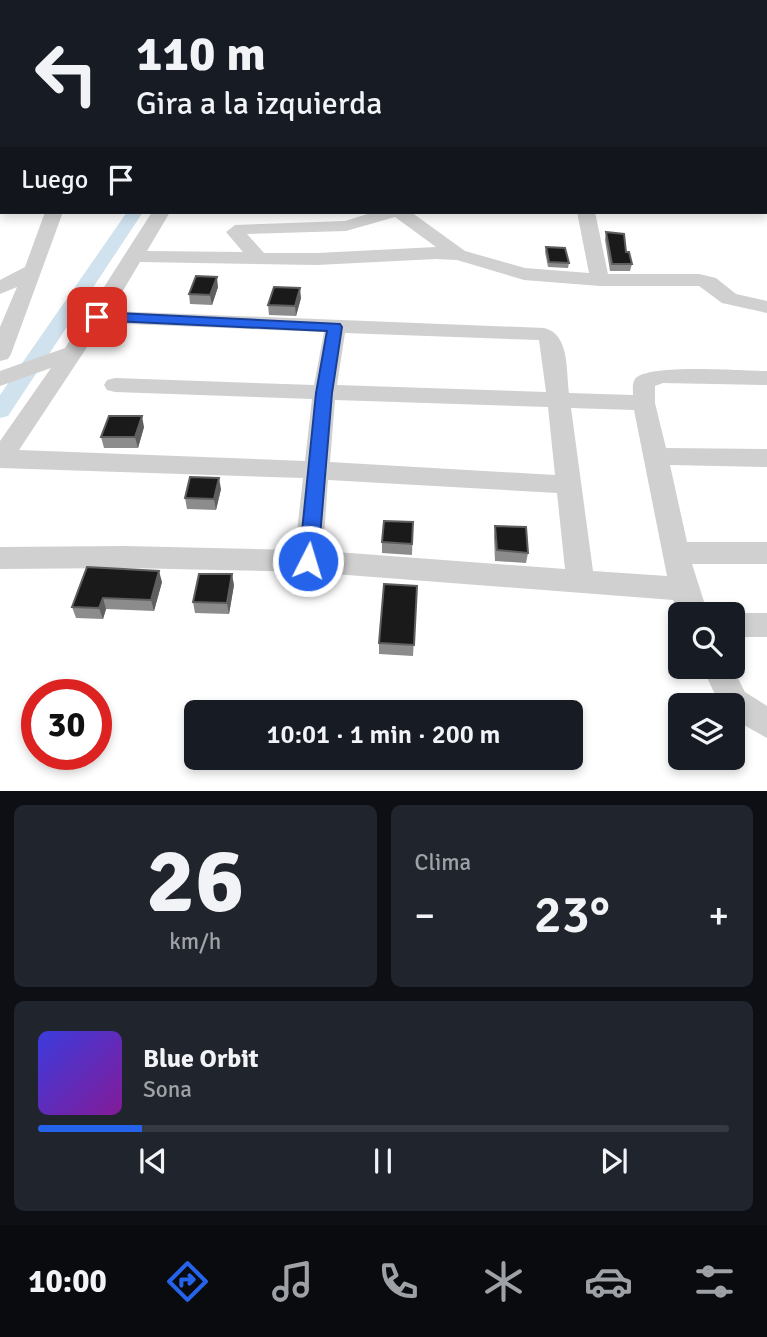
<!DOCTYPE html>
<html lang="es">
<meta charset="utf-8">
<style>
:root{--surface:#171b24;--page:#20242c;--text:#f1f3f6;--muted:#9ea1a6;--line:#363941;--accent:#2563eb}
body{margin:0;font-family:Signika,sans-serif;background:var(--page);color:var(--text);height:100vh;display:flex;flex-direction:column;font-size:26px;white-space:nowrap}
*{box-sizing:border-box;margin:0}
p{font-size:23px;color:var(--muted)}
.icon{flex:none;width:38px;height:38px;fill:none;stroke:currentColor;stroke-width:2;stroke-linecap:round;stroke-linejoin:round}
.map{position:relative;height:791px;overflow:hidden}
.details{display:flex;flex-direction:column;gap:14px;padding:14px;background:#0d0f14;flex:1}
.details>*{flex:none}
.guide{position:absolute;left:0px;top:0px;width:768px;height:214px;box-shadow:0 4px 10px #0003;background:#171b24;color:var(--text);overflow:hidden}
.controls{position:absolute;left:668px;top:602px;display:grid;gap:14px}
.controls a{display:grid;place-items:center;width:77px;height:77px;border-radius:10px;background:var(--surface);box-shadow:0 4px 10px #0003;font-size:35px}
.speed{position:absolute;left:21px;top:679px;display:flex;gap:14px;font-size:35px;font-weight:700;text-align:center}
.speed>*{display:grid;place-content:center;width:91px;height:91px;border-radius:50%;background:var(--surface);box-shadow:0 4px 10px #0003;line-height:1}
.speed .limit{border:10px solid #d22;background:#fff;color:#111}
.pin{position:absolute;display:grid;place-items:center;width:60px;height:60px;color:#fff;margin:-30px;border-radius:14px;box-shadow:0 4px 10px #0006}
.me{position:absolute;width:77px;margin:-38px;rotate:5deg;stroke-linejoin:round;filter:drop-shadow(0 0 5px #0008)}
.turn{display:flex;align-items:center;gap:24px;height:147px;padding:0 21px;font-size:32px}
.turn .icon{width:91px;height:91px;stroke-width:2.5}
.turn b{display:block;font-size:49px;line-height:60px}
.then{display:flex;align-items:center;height:66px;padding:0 21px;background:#0003;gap:14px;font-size:26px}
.big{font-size:52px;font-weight:600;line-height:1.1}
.details .widget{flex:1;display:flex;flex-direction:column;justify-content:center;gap:10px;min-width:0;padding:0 24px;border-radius:10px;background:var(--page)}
.details .dial{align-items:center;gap:0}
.dial b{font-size:91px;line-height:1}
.song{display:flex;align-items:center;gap:21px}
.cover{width:84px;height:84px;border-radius:10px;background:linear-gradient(135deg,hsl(240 70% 55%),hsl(290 70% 35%))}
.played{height:7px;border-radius:4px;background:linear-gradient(90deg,var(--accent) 15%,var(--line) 15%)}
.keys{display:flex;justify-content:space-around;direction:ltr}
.heat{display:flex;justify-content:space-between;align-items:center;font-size:38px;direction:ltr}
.details .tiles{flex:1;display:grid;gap:14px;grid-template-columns:1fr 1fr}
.widget:last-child{grid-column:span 2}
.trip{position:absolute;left:184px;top:700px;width:399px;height:70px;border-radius:10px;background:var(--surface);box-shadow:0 4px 10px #0003;font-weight:600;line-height:70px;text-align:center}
.menu{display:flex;height:112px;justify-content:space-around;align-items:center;background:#090b0e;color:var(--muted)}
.menu .icon{width:49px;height:49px}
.menu .active{color:var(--accent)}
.menu b{font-size:32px;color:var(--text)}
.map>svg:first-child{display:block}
</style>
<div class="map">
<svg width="767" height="791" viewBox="0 0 767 791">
<rect width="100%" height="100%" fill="#fff"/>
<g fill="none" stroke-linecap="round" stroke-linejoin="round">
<path fill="#cfe2ee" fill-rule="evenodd" d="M275,0H285L274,2Z
M127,212H143L8,416L0,418V395Z"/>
<path fill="#d0d0d0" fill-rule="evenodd" d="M196,0H222L223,1L198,2Z
M290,0H302L289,2Z
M495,0H507L508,2H496Z
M665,0H737L738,2H667Z
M0,93H2V101H0Z
M0,139H2V149H0Z
M45,212H63L11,354L8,359L0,361V327L17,287L0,294V280L25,267Z
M152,212H170L147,251L243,252L226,232L235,225L345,221L374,212H411L465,251L525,268L589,273L577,212H595L608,274H699L716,278L736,294L767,301V313L722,303L699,286H600L524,280L457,260L436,259L317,265L140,262L111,311L544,328C570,334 566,371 569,393L633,395C633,390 632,383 635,379C647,363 744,371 767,371V385L663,383L655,386V403L666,448L767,449V467L670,465L687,542H767V564H692L708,614H681V619L673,600L308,572L125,568L0,569V547L125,546L295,550L303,478L0,468V441L51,368L0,386V371L65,348ZM395,217L436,247L317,253H264L247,234L346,231ZM103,323L324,332L314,385L115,378L107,380L104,385L107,390L115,392L312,399L305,461L19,450ZM345,333L539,340L546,392L337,385ZM335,400L548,407L555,475L330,462ZM571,408L634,410L667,576L593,571ZM328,480L557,493L565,569L323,551Z
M733,613H767V637H733V614H729Z
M702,667H732L745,692L767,706V738L733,719V705H720Z"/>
</g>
<path fill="#8c8c8c" d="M606,232L626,252L632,264L630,271H610L605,240Z
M546,247L569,263L568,268L548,267L545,252Z
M218,287L212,305L190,304L189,294Z
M301,298L296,316L269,315L268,305Z
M144,427L138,448H104L101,437Z
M221,489L216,510L187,509L185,498Z
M413,522L412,555L382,553V542Z
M495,526L528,553L526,563L495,561L494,537Z
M162,582L154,611L106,609L103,619L76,618L72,607Z
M234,585L229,614L195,613L193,602Z
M417,586L413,656L379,654V643Z"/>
<path fill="#5f5f5f" d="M217,277L218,287L212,305L210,295Z
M300,288L301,298L296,316L295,306Z
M142,416L144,427L138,448L135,437Z
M219,478L221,489L216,510L214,499Z
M159,571L162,582L154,611L151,600Z
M232,574L234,585L229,614L227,603Z
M103,598L106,609L103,619L99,608Z"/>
<path fill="#1a1a1a" stroke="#5f5f5f" stroke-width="2" d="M0,0H82V2H2V59L0,54Z
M139,0H199L197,2H139Z
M602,0H618L619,2H603Z
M739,0H764L767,2V7L766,2H674L673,1Z
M606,232L624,234L626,252H629L632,264H612Z
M546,247L565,248L569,263L549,262Z
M196,276L217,277L210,295L189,294Z
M274,287L300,288L295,306L268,305Z
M109,416H142L135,437H101Z
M190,477L219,478L214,499L185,498Z
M384,521L413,522L412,544L382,542Z
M495,526L526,527L528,553L497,550Z
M87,567L159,571L151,600L103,598L99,608L72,607Z
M199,574H232L227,603L193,602Z
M384,584L417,586L414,645L379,643Z"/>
<path fill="#2563eb" stroke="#184099" stroke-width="2" d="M97,312L340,324L342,327L332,393L318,561L315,566L308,568L302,566L299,561L316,393L327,331L92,320V314Z"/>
</svg>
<div class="controls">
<a><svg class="icon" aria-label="search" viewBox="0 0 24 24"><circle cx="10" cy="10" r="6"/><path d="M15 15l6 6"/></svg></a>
<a><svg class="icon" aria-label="layers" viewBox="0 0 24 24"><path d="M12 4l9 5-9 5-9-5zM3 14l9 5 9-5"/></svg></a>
</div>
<div class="speed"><div class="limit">30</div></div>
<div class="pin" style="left:97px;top:317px;background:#d93025"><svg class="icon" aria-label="arrive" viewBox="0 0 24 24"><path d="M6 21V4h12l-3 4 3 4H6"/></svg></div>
<svg class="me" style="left:308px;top:561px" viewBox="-20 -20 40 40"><circle r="17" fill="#2563eb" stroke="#fff" stroke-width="3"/><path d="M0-11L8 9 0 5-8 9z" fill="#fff"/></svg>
<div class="trip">10:01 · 1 min · 200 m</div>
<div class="guide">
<div class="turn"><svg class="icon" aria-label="left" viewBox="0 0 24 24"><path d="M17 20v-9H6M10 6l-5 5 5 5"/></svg><div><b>110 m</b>Gira a la izquierda</div></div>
<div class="then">Luego<svg class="icon" aria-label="arrive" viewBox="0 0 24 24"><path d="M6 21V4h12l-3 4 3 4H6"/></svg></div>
</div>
</div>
<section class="details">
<div class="tiles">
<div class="widget dial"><b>26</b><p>km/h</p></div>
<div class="widget"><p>Clima</p>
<div class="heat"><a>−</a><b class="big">23°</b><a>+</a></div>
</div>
<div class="widget">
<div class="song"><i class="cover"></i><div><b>Blue Orbit</b><p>Sona</p></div></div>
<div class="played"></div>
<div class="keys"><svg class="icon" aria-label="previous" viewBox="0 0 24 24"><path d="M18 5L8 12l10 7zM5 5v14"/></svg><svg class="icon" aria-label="pause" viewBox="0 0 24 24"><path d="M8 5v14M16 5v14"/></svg><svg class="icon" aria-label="next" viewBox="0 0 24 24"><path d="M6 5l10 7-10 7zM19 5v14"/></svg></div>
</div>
</div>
</section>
<nav class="menu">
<b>10:00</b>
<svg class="icon active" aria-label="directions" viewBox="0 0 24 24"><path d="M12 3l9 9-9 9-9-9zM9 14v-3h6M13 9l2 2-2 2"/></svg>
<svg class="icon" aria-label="music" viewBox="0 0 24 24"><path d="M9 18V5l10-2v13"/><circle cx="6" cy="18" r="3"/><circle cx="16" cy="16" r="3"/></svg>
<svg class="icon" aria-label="phone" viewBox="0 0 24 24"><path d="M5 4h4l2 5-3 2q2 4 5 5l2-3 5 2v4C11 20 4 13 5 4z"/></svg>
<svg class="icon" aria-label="climate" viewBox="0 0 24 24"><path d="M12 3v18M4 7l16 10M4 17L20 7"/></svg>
<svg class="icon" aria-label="car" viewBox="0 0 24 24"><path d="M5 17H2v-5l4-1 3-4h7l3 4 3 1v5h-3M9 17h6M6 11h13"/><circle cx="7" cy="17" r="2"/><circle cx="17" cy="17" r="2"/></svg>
<svg class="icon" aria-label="filters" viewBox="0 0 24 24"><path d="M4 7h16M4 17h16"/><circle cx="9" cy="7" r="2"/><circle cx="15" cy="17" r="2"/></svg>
</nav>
